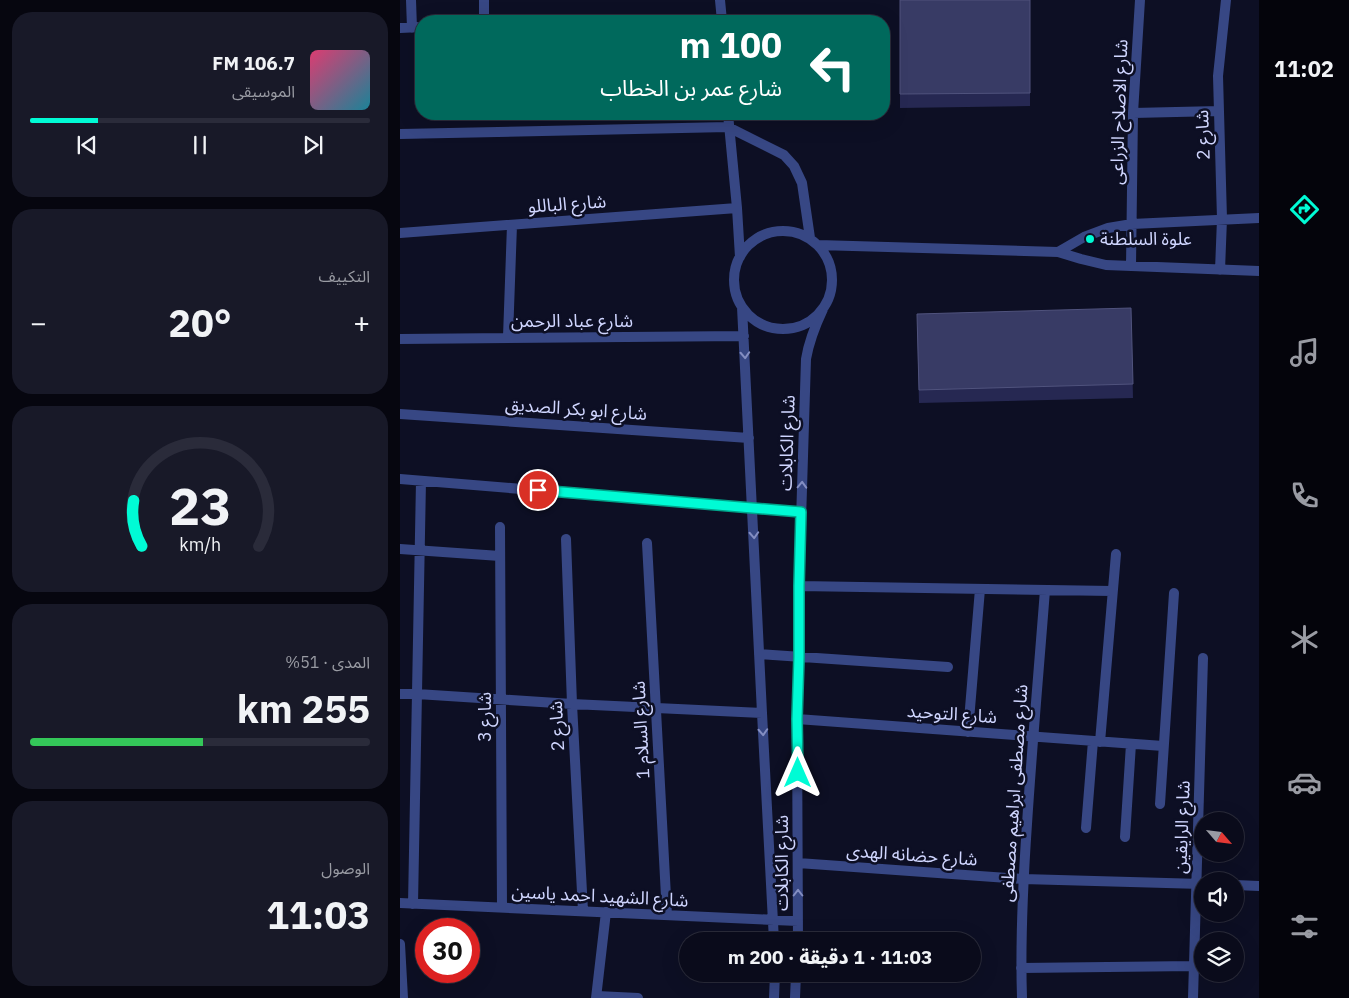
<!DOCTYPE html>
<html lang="ar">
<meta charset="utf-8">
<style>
:root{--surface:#0a0b1b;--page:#181928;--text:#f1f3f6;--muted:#999ba3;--line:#2a2b3a;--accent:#00fbd5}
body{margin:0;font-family:"IBM Plex Sans","Noto Sans Arabic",sans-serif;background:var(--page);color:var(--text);direction:rtl;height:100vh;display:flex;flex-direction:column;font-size:19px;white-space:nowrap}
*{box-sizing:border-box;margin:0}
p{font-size:16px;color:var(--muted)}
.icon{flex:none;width:28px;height:28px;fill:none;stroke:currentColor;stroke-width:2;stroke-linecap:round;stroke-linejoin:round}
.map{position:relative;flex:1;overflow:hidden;direction:ltr}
.drawer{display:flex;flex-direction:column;gap:12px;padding:12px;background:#06060f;width:400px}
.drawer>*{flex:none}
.guide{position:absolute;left:15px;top:15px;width:475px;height:105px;border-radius:20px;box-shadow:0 5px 20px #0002,0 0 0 1px var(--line);direction:rtl;background:#00695c;color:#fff;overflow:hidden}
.needle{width:32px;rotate:118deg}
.controls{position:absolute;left:794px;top:812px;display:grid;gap:10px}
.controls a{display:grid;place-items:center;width:50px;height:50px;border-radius:50%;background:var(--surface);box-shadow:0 5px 20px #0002,0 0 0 1px var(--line);font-size:25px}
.speed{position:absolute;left:15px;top:918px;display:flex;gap:10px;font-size:25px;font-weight:700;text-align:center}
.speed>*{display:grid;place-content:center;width:65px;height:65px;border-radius:50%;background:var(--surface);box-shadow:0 5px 20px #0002,0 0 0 1px var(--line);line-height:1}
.speed .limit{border:8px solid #d22;background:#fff;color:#111}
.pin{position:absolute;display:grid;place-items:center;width:42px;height:42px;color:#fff;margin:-21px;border:2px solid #fff;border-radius:50%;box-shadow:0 1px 5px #0007}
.me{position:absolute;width:55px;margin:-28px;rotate:0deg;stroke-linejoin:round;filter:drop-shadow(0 0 4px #0008)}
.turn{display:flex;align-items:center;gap:18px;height:105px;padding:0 25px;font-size:22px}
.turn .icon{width:65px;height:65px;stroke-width:2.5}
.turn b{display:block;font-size:35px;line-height:42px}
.big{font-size:38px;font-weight:800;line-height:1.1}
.drawer .tile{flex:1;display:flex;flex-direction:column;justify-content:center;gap:8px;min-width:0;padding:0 18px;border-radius:20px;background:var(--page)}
.drawer .dial{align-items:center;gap:0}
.dial svg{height:130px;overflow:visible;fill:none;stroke:var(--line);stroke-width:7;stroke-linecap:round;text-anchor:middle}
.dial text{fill:var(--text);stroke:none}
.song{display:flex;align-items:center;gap:15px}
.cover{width:60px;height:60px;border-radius:8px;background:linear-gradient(135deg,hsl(340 70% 55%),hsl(190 70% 35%))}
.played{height:5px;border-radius:2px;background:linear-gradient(90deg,var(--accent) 20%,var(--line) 20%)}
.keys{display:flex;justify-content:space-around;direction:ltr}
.heat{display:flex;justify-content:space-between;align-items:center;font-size:28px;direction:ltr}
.charge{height:8px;border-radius:4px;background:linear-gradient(90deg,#34c759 51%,var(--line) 0)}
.trip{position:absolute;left:279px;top:932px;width:302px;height:50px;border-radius:25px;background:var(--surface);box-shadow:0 5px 20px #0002,0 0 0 1px var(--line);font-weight:800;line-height:50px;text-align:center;direction:rtl}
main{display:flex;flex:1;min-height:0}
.tab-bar{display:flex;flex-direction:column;width:90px;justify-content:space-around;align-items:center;background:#04040b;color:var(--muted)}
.tab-bar .icon{width:35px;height:35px}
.tab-bar .current{color:var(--accent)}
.tab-bar b{font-size:22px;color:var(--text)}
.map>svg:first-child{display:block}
</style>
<main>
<nav class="tab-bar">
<b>11:02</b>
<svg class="icon current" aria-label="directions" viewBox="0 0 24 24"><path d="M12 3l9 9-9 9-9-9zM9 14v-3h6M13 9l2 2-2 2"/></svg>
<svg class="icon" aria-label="music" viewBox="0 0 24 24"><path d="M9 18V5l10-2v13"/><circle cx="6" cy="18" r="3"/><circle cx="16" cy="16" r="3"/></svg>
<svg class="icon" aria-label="phone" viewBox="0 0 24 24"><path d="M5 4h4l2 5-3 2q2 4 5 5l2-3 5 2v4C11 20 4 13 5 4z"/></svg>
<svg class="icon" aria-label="climate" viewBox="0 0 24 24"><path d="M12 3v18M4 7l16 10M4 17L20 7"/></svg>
<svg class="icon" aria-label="car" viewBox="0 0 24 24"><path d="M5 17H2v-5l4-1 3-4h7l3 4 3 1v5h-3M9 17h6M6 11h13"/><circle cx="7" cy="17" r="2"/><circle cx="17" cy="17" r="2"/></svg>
<svg class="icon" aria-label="filters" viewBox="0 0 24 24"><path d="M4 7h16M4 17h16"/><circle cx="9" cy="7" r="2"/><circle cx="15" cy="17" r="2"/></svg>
</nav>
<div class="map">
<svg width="859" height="998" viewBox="0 0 859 998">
<rect width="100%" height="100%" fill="#0d0f24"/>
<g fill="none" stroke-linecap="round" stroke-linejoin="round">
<path stroke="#374784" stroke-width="10" d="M11,0L12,28
M84,0V21
M320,0L322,21
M0,28L21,27
M733,113L819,111
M328,114L337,208L340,257
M0,134L328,127L384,155L394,166L402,183L410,238
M334 280a49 49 0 1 1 98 0a49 49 0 1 1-98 0Z
M0,233L337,208
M418,245L658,252L681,259L706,265L859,271
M658,252L684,237L708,228L732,224L859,218
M731,266L733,113L740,0
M820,270L822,219L818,76L826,0
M342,307L362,713L374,941
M108,337L112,225
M0,339L344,336
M0,414L349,438
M0,479L401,512
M100,527L102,908
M166,539L172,704L183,911
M247,543L267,915
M0,549L100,556
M399,586L712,591
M359,654L548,667
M0,694H17L172,704L362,713
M397,719L763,746
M568,732L580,589
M700,742L716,554
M760,804L774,593
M686,828L693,741
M725,837L731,744
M398,863L623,879L802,884
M835,885L859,886
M0,903L398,921
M13,904L21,481
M398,941L397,719L399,657V586L406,359C409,341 415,326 423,309
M0,944L3,998
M621,968L794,966
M197,996L238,998
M196,998L206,912
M374,998L375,974
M395,998L396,974
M622,998C620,940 623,882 627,824C632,746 639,668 645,590
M793,998L803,658"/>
</g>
<path fill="#262852" d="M500,0H630V106L500,108Z
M731,308L733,398L519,403L517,327Z"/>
<path fill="#383b65" stroke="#50537d" d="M500,0H630V93L500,94Z
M731,308L733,384L519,390L517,314Z"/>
<defs><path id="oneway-chevron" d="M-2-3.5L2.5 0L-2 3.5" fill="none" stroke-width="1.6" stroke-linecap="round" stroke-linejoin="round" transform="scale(1.25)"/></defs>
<g stroke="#848ec2">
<use href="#oneway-chevron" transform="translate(345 355) rotate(87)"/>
<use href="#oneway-chevron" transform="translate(402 485) rotate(-88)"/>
<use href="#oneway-chevron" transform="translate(354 535) rotate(87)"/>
<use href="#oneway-chevron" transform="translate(363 732) rotate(87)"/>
<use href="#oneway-chevron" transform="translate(398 893) rotate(-90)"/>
</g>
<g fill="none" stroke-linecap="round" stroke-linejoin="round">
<g stroke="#00a38a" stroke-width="12">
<path id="route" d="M138,490L401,512L399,586V657L397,719L398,773"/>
</g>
<use href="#route" stroke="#00fbd5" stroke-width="9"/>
</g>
<circle fill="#00fbd5" stroke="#0d0f24" stroke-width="2" cx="690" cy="239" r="5"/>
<g text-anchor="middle" stroke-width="5" stroke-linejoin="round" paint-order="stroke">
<g font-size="18" fill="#d0d6ff" stroke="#0d0f24">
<text transform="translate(719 112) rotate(-88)" y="6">شارع الاصلاح الزراعى</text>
<text transform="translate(803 135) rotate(-92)" y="6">شارع 2</text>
<text transform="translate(167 204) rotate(-4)" y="6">شارع الباللو</text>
<text x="172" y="327">شارع عباد الرحمن</text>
<text transform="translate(176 409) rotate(4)" y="6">شارع ابو بكر الصديق</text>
<text transform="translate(387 443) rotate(-88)" y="6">شارع الكابلات</text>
<text transform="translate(552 714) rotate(4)" y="6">شارع التوحيد</text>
<text transform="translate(85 717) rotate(-90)" y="6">شارع 3</text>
<text transform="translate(157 726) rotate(-93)" y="6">شارع 2</text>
<text transform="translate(241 730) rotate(-93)" y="6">شارع السلام 1</text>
<text transform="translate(614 793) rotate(-86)" y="6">شارع مصطفى ابراهيم مصطفى</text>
<text transform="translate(782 827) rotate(-88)" y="6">شارع الرايقين</text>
<text transform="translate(512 855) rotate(4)" y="6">شارع حضانه الهدى</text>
<text transform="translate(382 863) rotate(-90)" y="6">شارع الكابلات</text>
<text transform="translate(200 896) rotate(3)" y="6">شارع الشهيد احمد ياسين</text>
</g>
<g font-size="18" fill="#d0d6ff" stroke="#0d0f24" text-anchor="start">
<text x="700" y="245">علوة السلطنة</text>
</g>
</g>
</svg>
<div class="controls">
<a><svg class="needle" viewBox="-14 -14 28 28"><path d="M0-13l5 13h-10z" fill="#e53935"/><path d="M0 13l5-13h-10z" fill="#999ba3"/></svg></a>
<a><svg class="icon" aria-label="sound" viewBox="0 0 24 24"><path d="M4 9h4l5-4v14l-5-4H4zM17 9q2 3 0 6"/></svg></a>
<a><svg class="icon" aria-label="layers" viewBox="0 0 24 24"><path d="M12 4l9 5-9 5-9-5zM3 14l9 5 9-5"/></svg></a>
</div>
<div class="speed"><div class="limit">30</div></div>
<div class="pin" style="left:138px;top:490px;background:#d93025"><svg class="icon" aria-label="arrive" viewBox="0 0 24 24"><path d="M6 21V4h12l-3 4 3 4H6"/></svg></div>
<svg class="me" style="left:398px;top:773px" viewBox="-20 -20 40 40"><path d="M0-17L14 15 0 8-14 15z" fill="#00fbd5" stroke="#fff" stroke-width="4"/></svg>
<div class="trip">11:03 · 1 دقيقة · 200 m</div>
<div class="guide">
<div class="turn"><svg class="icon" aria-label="left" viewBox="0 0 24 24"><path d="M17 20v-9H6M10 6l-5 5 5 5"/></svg><div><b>100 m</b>شارع عمر بن الخطاب</div></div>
</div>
</div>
<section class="drawer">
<div class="tile">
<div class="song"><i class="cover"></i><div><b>106.7 FM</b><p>الموسيقى</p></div></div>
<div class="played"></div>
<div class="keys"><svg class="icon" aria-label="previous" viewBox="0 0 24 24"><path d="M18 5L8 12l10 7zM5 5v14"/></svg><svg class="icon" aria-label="pause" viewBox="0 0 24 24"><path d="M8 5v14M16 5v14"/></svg><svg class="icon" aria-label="next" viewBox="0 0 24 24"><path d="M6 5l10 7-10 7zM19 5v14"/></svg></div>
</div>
<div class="tile"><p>التكييف</p>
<div class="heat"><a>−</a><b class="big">20°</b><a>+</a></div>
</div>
<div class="tile dial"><svg viewBox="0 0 100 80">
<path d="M14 69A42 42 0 1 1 86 69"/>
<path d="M14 69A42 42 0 0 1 9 41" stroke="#00fbd5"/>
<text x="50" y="56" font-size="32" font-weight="700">23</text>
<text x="50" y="72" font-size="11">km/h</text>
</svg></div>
<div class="tile"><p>المدى · 51%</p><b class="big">255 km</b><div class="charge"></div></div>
<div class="tile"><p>الوصول</p><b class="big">11:03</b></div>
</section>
</main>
